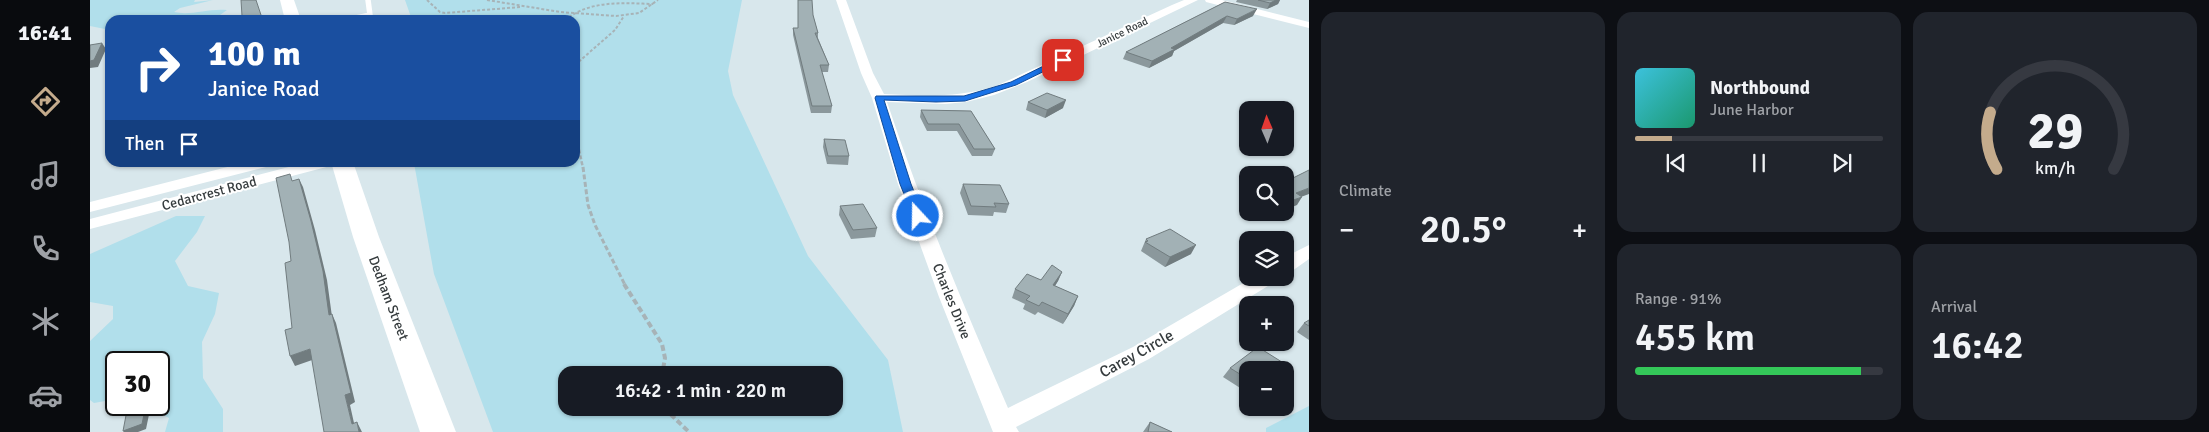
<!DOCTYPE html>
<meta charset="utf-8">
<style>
:root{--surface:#171b24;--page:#20242c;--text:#f1f3f6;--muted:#9ea1a6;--line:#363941;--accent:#c4ab8c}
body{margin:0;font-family:Signika,sans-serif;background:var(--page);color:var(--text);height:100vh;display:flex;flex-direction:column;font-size:19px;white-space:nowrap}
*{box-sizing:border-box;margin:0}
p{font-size:16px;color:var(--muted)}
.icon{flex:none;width:28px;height:28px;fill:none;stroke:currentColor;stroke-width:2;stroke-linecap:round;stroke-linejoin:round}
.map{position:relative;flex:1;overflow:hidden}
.sheet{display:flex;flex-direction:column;gap:12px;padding:12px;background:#0d0f14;width:900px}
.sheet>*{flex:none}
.banner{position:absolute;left:15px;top:15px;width:475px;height:152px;border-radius:15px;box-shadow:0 1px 4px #0004;background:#1a4fa0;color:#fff;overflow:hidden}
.needle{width:32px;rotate:358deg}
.controls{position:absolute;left:1149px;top:101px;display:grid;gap:10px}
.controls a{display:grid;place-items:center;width:55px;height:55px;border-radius:10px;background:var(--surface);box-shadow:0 1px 4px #0004;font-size:25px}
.speed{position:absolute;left:15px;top:351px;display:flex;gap:10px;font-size:25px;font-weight:700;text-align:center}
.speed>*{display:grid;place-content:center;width:65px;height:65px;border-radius:50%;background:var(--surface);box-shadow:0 1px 4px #0004;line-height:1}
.speed .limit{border:2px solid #111;border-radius:8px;background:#fff;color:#111}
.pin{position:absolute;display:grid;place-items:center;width:42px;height:42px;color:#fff;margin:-21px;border-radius:10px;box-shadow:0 2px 8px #0006}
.me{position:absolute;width:55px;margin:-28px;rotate:339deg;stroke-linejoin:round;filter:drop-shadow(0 0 4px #0008)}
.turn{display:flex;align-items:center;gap:18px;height:105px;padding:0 20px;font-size:22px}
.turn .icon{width:65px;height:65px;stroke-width:2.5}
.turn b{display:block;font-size:35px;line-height:42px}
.then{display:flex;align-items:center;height:48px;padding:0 20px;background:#0003;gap:10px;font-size:19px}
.big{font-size:38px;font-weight:600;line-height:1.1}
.sheet .tile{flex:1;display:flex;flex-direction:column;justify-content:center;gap:8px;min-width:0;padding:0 18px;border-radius:15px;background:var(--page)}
.sheet .dial{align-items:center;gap:0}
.dial svg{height:130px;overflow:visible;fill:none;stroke:var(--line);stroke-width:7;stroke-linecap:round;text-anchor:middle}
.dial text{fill:var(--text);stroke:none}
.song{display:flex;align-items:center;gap:15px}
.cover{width:60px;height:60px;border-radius:8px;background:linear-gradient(135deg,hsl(190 70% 55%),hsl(160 70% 35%))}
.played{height:5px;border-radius:2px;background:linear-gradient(90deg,var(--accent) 15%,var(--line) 15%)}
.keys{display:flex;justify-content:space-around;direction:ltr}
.heat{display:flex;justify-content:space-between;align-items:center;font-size:28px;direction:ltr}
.charge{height:8px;border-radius:4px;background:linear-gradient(90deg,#34c759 91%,var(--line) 0)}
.sheet .tiles{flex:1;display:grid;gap:12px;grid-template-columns:repeat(3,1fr)}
.tile:first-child{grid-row:span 2}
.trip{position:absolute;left:468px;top:366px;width:285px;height:50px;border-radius:15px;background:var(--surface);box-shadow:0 1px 4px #0004;font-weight:600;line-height:50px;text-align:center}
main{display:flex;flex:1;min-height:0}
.menu{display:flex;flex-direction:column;width:90px;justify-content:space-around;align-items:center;background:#090b0e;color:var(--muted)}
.menu .icon{width:35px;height:35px}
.menu .on{color:var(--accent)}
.menu b{font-size:22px;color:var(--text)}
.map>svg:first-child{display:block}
</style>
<main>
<nav class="menu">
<b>16:41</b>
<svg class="icon on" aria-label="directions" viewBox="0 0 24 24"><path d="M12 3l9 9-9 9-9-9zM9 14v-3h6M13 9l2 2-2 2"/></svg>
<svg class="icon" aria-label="music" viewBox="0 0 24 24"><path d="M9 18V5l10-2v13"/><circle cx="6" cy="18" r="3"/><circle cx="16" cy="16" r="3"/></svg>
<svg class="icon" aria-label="phone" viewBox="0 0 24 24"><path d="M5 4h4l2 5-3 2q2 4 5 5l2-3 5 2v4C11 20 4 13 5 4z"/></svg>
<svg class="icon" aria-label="climate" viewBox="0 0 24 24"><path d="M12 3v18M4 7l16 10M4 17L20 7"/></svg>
<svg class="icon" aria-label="car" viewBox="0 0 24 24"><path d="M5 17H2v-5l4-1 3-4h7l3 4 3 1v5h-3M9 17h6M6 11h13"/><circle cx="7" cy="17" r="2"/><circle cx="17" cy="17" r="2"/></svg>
</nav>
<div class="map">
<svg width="1219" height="432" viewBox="0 0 1219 432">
<rect width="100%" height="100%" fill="#d8e7ec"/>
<path fill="#b1dfeb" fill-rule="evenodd" d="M0,0H105L104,2L123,0L90,8L84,12C101,16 119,8 137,10L123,20H20V30L0,26Z
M315,0H652L638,71L643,95L718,256L798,360L813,432H403L344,274L324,163L485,162V20H322ZM476,375H744V408H476Z
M86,216H115L107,232L85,261L98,286L129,293L125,314L112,342L113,378L133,409V432H75L79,418L54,405H69V362H26V399L4,403L0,400V341L23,319V306L0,302V254Z
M1219,406V432H1176V428Z"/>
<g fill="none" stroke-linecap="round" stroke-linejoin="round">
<path stroke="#a7b3b7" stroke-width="2" stroke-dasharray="3 2" stroke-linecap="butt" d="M337,0L350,12L355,13L431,7
M397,0L470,12L526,16L549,13L568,0
M475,20C500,0 532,3 563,4
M485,65L525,30L534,16"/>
<path stroke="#a7b3b7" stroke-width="2.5" stroke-dasharray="4 2" stroke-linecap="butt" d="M485,132L493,168"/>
<path stroke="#a7b3b7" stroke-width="3" stroke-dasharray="5 2.5" stroke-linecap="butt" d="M493,167L498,205L505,225L535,285"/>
<path stroke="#a7b3b7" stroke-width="4" stroke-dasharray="6 3" stroke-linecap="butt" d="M534,284L572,344L575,358L572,375
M574,408L599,432"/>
<path stroke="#fff" stroke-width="5.5" d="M232,20H246
M257,20L280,15L278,0"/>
<path fill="#fff" fill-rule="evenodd" d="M746,0H756L783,73L794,94C833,96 868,98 906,86L1082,5L1094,0H1108L937,82L904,95L876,102L855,104L797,102C832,207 874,307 918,408L1043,347L1162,278H1186L1183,283L1059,359L926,427L929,432H903L849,297L808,184L782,98L771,73Z
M1115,0H1132L1219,22V28L1116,2Z
M157,162H185L184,165L0,212V202Z
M218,162H245L244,165L0,229V219Z
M1219,245V259L1202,271L1195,272V257Z"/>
<path fill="#fff" fill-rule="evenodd" d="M190,0H204L211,20H195Z
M241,162H263L289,237L366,432H330L263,237Z"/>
</g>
<path fill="#8b989c" d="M708,0L723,15L728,33V38L739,65L738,72H732L742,106L741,113H721L703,35V28H708Z
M1147,0H1190L1188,4L1177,9L1146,2Z
M1135,2L1163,16L1144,25L1133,23L1084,51L1082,56L1059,68L1033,59L1036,52Z
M938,102L973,108L955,118L936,110Z
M831,110L881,111L905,149L902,156H882L867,131H837L830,117Z
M734,139L759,156L758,165L737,164L733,147Z
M873,184L919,204L916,213L904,212L903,216L878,215L870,193Z
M750,206L787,228L785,237L761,239L749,215Z
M1056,239L1101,254L1075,267L1051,251Z
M972,272L968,281L965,286L988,296L984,306L973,324L948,312L945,315L933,309L935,304L922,298L925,289Z
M1219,320V340L1207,332L1214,323Z
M1140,368L1203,369L1195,379V370H1158V393L1133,377Z
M1060,422L1082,432H1053Z"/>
<path fill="#717c7f" d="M1186,0H1190L1188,4L1177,9L1180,3Z
M1167,9L1163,16L1144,25L1147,19Z
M1137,16L1133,23L1084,51L1082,56L1059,68L1062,61L1081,48Z
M12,43L16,49L8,67L0,68V61Z
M976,100L973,108L955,118L957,110Z
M209,179L213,187L225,230L237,280L243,324L239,315Z
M1219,188V194L1200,201L1206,193Z
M1212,197L1207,205L1195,210V203Z
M1106,245L1101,254L1075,267L1080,257Z
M972,272L968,281L959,295L963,285Z
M988,296L984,306L973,324L978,314Z
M242,314L246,323L265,402L260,405L266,432L262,424L255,395Z
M220,349L225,359L205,366L200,356Z
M1203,369L1195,379V375Z
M56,405H61L56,429L48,432H34L33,431Z
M267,422L272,432H269Z"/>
<path fill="#a2b1b5" stroke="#717c7f" d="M151,0H166L172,18L170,19V20H146L145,17L152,16Z
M708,0H722L723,15L728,33H725L739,65H730L742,106H722L703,28H708Z
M1168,0H1186L1180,3Z
M1135,2L1167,9L1147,19L1137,16L1081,48L1085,49L1062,61L1036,52Z
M12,43L4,60L0,61V45Z
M957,93L976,100L957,110L938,102Z
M831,110L881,111L905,149H884L869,124H838Z
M734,139L755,140L759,156H738Z
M1219,170V188L1206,193L1212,197L1195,203V182Z
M200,174L202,181L209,179L221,221L233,271L239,315L242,314L261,393L255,395L262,424L267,422L269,432H234L220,349L200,356L195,330L202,328L195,263L201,261L199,242L186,178Z
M873,184L910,185L919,204L904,203L906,207L881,206Z
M773,204L787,228L763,230L750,206Z
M1080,229L1106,245L1080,257L1055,242L1058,241L1056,239Z
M962,265L972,272L963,285L988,296L978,314L952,302L949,306L936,300L940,296L925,289L937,274L951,280Z
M1219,320V326L1214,323Z
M1168,347L1203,369L1195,375V370H1158V379L1140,368Z
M38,405H56L52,424L33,431Z
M1060,422L1082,432H1058Z"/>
<path fill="#1a73e8" stroke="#114b97" d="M970,58L977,60L926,85L875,101L846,102L794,100L821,184L834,216L828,220L824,219L810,184L785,98L786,96H874L921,82Z"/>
<g text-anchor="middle" stroke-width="4" stroke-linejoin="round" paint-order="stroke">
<g font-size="11" fill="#363c3e" stroke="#fff">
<text transform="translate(1032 32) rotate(-26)" y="4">Janice Road</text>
</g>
<g font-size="14" fill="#363c3e" stroke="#fff">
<text transform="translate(119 193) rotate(-15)" y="5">Cedarcrest Road</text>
<text transform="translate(299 298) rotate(69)" y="5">Dedham Street</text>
<text transform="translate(862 301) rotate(68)" y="5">Charles Drive</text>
</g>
<g font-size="16" fill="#363c3e" stroke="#fff">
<text transform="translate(1046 353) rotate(-29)" y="6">Carey Circle</text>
</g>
</g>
</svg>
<div class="controls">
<a><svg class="needle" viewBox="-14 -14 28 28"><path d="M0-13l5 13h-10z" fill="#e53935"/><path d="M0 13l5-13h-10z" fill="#9ea1a6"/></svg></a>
<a><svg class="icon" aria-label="search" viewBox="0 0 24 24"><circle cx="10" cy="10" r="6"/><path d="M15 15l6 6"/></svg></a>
<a><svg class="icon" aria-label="layers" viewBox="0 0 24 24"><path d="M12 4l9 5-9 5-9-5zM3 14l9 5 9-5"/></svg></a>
<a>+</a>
<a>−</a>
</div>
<div class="speed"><div class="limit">30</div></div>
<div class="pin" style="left:973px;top:60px;background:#d93025"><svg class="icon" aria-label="arrive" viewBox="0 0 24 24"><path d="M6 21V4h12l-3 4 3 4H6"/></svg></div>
<svg class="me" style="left:828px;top:216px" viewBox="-20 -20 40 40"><circle r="17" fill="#1a73e8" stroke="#fff" stroke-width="3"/><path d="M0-11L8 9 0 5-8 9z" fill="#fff"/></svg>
<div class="trip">16:42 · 1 min · 220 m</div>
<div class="banner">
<div class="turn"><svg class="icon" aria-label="right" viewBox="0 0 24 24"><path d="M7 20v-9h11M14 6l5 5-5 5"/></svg><div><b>100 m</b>Janice Road</div></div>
<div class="then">Then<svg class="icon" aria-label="arrive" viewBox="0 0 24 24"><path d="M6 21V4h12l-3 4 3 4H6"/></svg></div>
</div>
</div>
<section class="sheet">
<div class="tiles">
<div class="tile"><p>Climate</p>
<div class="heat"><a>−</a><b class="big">20.5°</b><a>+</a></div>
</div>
<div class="tile">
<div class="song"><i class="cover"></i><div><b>Northbound</b><p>June Harbor</p></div></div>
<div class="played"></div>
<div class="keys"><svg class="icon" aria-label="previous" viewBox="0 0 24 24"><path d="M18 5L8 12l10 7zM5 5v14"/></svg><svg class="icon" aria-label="pause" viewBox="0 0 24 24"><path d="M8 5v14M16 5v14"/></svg><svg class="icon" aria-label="next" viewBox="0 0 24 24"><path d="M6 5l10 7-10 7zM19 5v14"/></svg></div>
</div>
<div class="tile dial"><svg viewBox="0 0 100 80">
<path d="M14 69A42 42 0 1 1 86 69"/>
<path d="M14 69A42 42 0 0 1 10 34" stroke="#c4ab8c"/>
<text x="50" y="56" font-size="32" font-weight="700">29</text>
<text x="50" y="72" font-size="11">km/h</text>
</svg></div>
<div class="tile"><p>Range · 91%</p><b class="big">455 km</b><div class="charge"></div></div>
<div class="tile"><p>Arrival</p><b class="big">16:42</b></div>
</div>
</section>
</main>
